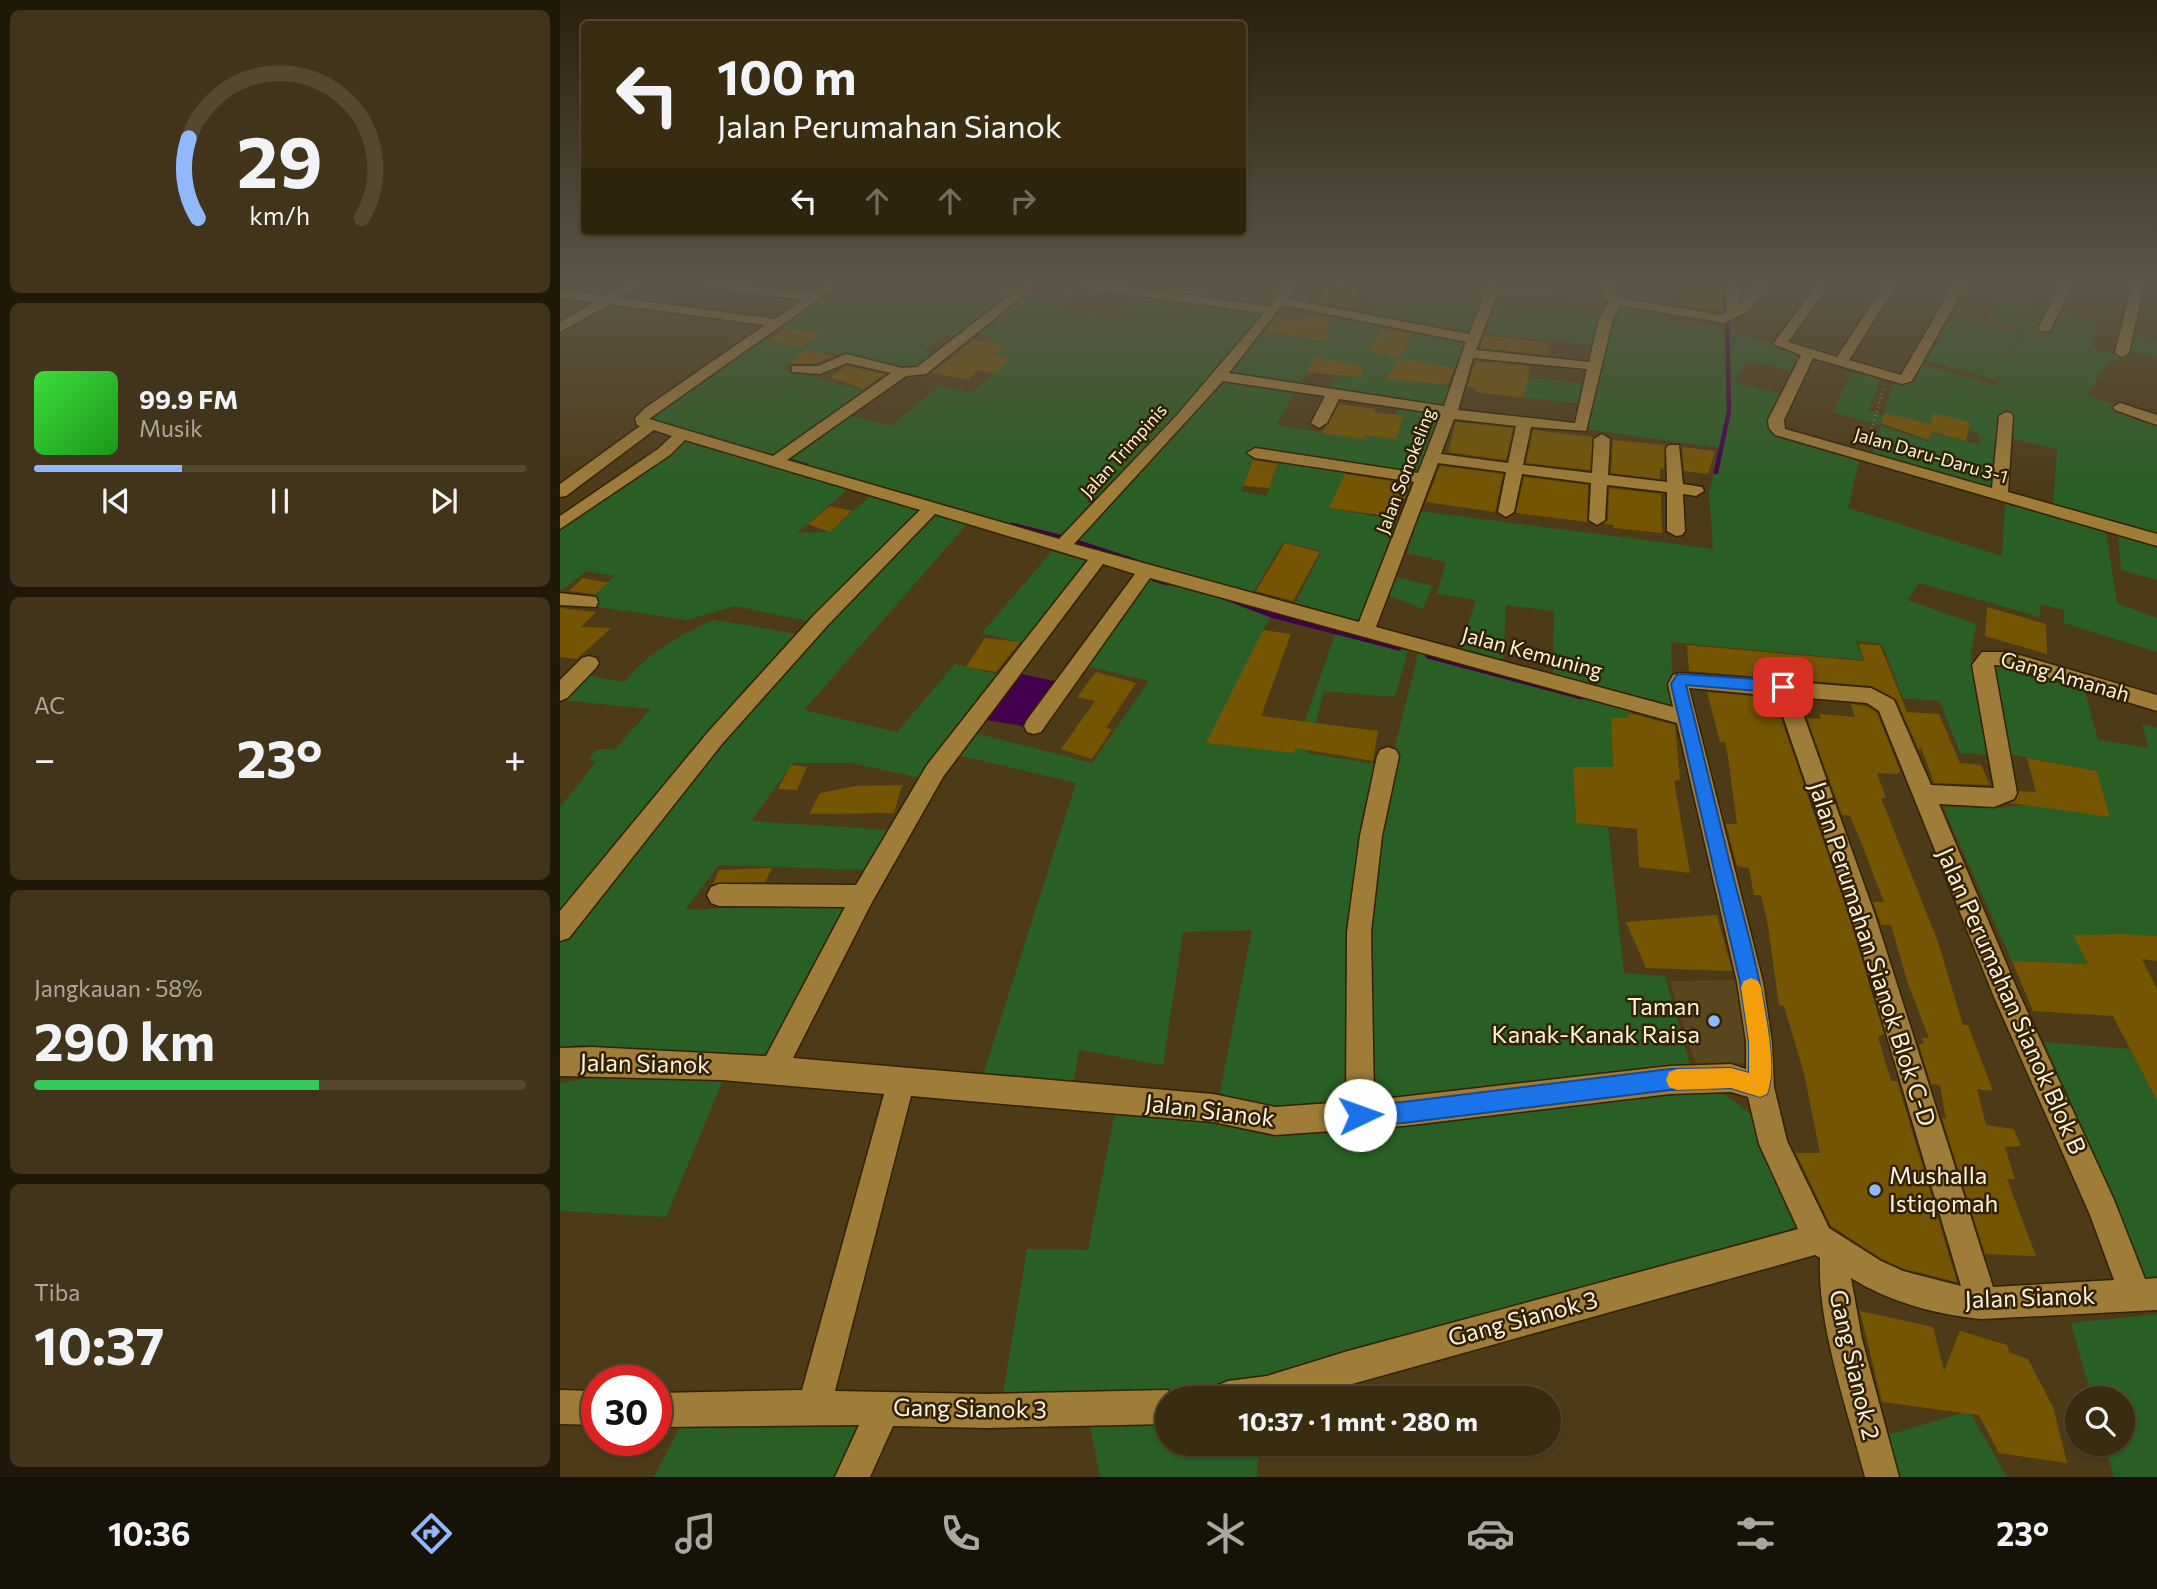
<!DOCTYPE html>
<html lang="id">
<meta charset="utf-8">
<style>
:root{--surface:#3a2c11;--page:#41341a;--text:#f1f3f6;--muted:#aba79f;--line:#544831;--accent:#91b8fd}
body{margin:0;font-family:Commissioner,sans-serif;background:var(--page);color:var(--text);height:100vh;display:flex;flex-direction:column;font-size:26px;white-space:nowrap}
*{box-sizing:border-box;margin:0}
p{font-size:23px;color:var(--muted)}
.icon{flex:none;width:38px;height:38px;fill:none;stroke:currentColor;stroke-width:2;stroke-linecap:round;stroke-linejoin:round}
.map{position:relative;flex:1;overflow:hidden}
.details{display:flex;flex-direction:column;gap:10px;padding:10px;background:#201809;width:560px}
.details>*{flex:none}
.guide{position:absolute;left:21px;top:21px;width:665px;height:214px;border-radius:7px;box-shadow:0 2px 5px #0004,0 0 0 2px var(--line);background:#3a2c11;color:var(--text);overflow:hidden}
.fabs{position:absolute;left:1505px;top:1386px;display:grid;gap:14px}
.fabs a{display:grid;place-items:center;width:70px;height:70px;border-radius:50%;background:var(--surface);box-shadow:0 2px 5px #0004,0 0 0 2px var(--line);font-size:35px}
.speed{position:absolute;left:21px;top:1365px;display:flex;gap:14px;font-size:35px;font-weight:700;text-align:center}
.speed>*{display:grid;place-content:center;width:91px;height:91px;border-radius:50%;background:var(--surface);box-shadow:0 2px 5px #0004,0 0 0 2px var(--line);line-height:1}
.speed .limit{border:10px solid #d22;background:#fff;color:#111}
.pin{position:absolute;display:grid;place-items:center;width:60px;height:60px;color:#fff;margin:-30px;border-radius:14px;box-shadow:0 4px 10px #0006}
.me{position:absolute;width:77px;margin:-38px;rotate:87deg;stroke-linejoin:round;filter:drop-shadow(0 0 5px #0008)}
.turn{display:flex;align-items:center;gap:24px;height:147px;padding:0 21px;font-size:32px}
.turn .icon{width:91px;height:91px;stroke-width:2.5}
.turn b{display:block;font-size:49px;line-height:60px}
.lanes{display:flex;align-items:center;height:66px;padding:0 21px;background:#0003;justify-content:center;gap:35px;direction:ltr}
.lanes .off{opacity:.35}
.big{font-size:52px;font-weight:700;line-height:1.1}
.details .widget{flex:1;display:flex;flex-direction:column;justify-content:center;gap:10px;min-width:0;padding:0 24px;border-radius:10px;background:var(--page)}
.details .dial{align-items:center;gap:0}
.dial svg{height:182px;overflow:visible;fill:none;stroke:var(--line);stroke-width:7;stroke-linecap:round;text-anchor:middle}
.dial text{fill:var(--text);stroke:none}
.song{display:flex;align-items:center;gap:21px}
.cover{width:84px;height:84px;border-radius:10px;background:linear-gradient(135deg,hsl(120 70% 55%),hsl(120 70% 35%))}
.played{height:7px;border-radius:4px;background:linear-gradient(90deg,var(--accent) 30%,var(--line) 30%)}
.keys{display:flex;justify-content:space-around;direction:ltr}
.heat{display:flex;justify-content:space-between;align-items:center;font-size:38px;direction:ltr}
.charge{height:10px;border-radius:5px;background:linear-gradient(90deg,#34c759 58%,var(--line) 0)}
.trip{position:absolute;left:595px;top:1386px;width:406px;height:70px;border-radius:35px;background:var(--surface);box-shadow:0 2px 5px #0004,0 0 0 2px var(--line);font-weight:700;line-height:70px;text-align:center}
.dock{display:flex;height:112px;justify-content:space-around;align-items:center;background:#171207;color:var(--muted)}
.dock .icon{width:49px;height:49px}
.dock .selected{color:var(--accent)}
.dock b{font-size:32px;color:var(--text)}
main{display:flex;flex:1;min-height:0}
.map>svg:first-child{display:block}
</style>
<main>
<section class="details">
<div class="widget dial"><svg viewBox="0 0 100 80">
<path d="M14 69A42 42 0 1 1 86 69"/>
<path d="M14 69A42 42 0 0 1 10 34" stroke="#91b8fd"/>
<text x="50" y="56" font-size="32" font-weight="700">29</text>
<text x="50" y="72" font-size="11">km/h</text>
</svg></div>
<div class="widget">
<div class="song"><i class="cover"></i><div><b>99.9 FM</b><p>Musik</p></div></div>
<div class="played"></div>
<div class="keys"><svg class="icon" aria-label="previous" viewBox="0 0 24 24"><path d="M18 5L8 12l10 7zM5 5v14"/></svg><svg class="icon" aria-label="pause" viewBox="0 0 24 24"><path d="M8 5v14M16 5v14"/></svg><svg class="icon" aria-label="next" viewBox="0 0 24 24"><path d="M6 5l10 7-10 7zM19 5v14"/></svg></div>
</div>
<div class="widget"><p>AC</p>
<div class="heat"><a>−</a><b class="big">23°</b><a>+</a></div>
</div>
<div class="widget"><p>Jangkauan · 58%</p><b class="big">290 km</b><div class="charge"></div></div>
<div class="widget"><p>Tiba</p><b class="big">10:37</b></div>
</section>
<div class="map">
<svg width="1597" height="1477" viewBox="0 0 1597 1477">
<rect width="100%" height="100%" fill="#4d3b17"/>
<path fill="#5a461d" d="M1175,980L1195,1062L1136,1066L1110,981Z"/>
<path fill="#295f24" d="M276,284H466L403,337L386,334L363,350L379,356L353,371L298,357L246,350L223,369L310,392L217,457L128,430L93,423L95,415L201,339L242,347L262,332L215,327Z
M481,284L519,286L495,309L556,317L580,294L705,310L654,376L503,538L390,510L224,459L286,414L331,426L380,385L411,393L449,360L434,355L444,345L427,340L419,333Z
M567,284H727L710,307L564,286Z
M803,284H924L930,285L911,336L805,316L820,288Z
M944,284H1047L1044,300L941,291Z
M1105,284H1167V295L1109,290L1108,303L1106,304L1054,299L1053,288L1105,295Z
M1438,296L1538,321L1531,347L1561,356L1558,360L1549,361L1527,395L1597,419V538L1493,508L1497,449L1444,437L1435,491L1312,458L1321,426L1368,441L1373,433L1420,445L1419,434L1408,430L1409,422L1372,414L1371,424L1324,413L1333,382H1351L1363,365L1437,386L1440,373L1437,380L1365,360L1393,314L1459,333L1446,361L1465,328L1429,319Z
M936,304L1043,314L1037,345L925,334Z
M1055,304L1107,309L1106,322L1155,326L1243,353L1232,372L1188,360L1175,382L1224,394L1211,423L1221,437L1299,461L1288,508L1442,556L1445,504L1546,531L1557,603L1597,618V652L1504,623V610L1480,604V617L1359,583L1347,600L1416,624L1411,654L1431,755L1400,753L1380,701L1343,698L1322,644L1296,641L1303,660L1111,642L1112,682L1124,711L993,674L994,611L946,605L943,662L900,652L916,600L877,594L886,562L847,553L859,511L1153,549L1149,492L1161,448L1026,429Z
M774,316L824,325L810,351L839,358L855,330L908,340L897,369L840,358L826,379L891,386L889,408L768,389L783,362L770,360L764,366L751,364L742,379L736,383L675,378L737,388L716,425L804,439L807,431L822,432L820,437L836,439L844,417L835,414L839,406L884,412L859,475L720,453H695L681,491L706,496L722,455L788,467L770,508L847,522L799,623L734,605L762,551L723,542L692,594L609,572L513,541L612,438L609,436L662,377L658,376L693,332L756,339Z
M1570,334L1597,340V358L1567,350Z
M1293,369L1321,378L1309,410L1323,416L1320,425L1273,412Z
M968,378L1031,384L1026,404L964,398Z
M127,438L288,489L237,533L270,532L310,496L361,510L247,621L175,606L127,620L39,607L31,597L55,576L26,571L0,592V527Z
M372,513L408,523L244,710L337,732L395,664L443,676L365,779L292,763H233L191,821L328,830L307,870L159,865L125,910L228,905L288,907L203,1062L19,1045L0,1048V937L172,728Z
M1558,536L1597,546V580L1561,570Z
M492,551L532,561L469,644L422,633Z
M837,577L872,586L863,609L828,595Z
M589,578L659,596L711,615L647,743L734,752L776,632L848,651L835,697L764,691L747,753L816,764L790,1105L722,1113L659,1097L692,930L623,932L603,1065L519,1050L513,1083L421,1081L516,783L393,754L411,732L532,763L589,681L526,666Z
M153,620L243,635L0,920V807L37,761L28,760L36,750L55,749L91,709L0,700L25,675L65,682C90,650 118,637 153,620Z
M858,653L1070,709L1068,718H1051L1053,767H1013L1016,823L1048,827L1064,973L1105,976L1131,1069L809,1104L807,964L826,785Z
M1431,660L1524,688L1538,740L1589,748L1582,724L1597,728V936L1514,935L1528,964L1452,961L1383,807L1440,808L1465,805L1550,816L1537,771L1450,754Z
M1484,1042L1570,1049L1597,1101V1283H1588Z
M166,1073L106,1217L0,1211V1083L30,1078Z
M1126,1087L1160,1091L1200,1121L1239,1226L1136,1262L981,1297L706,1377L589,1400L443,1394L467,1249L528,1250L555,1112L714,1128Z
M1597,1314V1477H1554L1544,1444H1563V1398H1532L1511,1323Z
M607,1407V1444H700L697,1477H540L527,1409Z
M1409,1411L1447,1477H1339L1325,1436Z
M309,1419L282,1477H94L122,1423Z"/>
<path fill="#43004c" d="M462,674L502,683L468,727L426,720Z"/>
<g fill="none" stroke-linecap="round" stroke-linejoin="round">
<path stroke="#43004c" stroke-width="4.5" d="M500,284L521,286
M1165,284L1166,310
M224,459L247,466
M1156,472L1169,411L1167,320"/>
<path stroke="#43004c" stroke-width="5" d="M452,525L503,538L505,536
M513,541L577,562
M594,579L608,583
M666,598L711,615L839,648
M868,656L1022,697"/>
</g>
<path fill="#765502" d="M772,284L799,290L788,308L758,302Z
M1121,293L1161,296L1164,311L1120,305Z
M747,313L772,318L763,328L769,329L767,341L704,332L716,317L738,322Z
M226,328L263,332L242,348L209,340Z
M823,328L853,334L839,358L809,351Z
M924,335L989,343L988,355L920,348Z
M413,340L424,342L427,340L445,345L434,355L450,359L435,374L417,370L409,380L372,373Z
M246,350L258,352L274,356L257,363H232L226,366Z
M755,357L803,366L801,377L746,372Z
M839,358L894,368L888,385L826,379Z
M916,361L970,366L964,398L915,392L916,388L907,387Z
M287,366L325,374L303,389L270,377Z
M779,404L815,409L814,412L844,416L836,439L806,435L804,439L762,433Z
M1324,413L1371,424L1372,413L1410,422L1406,441L1373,432L1368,440L1321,423Z
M896,422L953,428L946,460L888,452Z
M973,430L1033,437L1030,470L966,463Z
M1053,440L1105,445L1104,469L1100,468V479L1051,473Z
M1122,447L1155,451L1148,474L1124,471Z
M693,460L718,464L709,488L683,486Z
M880,466L943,474L935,512L866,502Z
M785,474L850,484L844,500L833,498L828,516L769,508Z
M964,477L1028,485L1027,522L956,513Z
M1049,488L1101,494L1102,533L1054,528V525L1044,524L1048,520Z
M270,506L292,511L270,532L248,524Z
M725,543L760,552L733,601L696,591Z
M23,578L48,583L35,594L9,591Z
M1427,607L1486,624L1487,654L1425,636Z
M0,608L36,612L21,627L51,628L17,659L0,657Z
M703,630L731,634L701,716L818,731L813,761L736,748L734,753L646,743Z
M425,638L460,642L436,672L406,667Z
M1299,644L1320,645L1347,712L1379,714L1400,763L1421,765L1430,785L1374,783L1361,747L1359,750L1336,699L1312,686L1129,671L1127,645L1304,661Z
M536,672L576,683L546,728L552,729L532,759L501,749L535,701L517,697Z
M1147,692L1214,698L1289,916L1324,1034L1318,1037L1331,1081H1337L1397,1282L1344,1269L1322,1259L1271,1226L1236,1153H1260L1244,1073L1224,1006L1219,1005L1208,926L1201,895H1194L1189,868L1177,866L1166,824H1177L1168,757L1165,742H1160Z
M1291,704L1306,706L1317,713L1340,771L1337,774L1317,773L1326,798H1321L1378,942L1403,1025H1408L1433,1091L1417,1089L1426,1125L1454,1129L1461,1146L1445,1147L1455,1179H1447L1476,1256L1425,1254L1382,1118L1386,1119L1380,1085L1371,1084L1359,1045L1364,1043L1362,1038H1369L1348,984L1331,925H1321L1313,902H1324L1299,837L1290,816L1282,815L1247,718L1261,719L1259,714L1295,717Z
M1069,713L1115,725L1120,780L1114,781L1130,873L1079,867L1077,829L1016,823L1013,767H1053L1051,718H1068Z
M1467,758L1537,771L1550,817L1450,803L1456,800L1459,791L1476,792Z
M231,765L247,767L237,790L218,789Z
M342,785L334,813L249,814L260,793L296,786Z
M212,868L205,882L153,884L159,870Z
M1157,915L1172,971L1086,968L1066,922Z
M1563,934L1597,936V961L1582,959L1597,989V1101L1553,1016L1473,1011L1452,961L1528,964L1513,935Z
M1300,1311L1373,1327L1384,1371L1400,1331L1447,1345L1450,1353L1468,1359L1493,1407L1507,1463L1439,1453L1419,1415L1322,1402Z"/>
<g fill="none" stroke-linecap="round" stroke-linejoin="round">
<g stroke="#332100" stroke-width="3">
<path id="minor" d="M68,284H82L61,298L215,319L242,300L144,288L138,284H170L251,294L266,284H280L89,419L213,456L331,373L287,363L260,374L232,372V366H258L286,354L342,368L357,367L464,284H477L366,374L346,376L227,460L499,539L617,415L704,313L519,288L513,284H544L709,306L726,284H738L727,299L909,334L929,284H941L916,350L1029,362L1039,318L1049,302L1041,295L1043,284H1055L1054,294L1060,298L1162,315L1167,312L1166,284H1178L1180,305L1197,284H1209L1190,310L1164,323L1060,305L1053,318L1026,431L971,427L963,465L1032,473L1034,439L1042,434L1050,439L1048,475L1107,482L1106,448L1109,445H1119L1123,484L1142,487L1144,491L1136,496L1123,494L1125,531L1122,535L1116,536L1107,531V492L1047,485L1045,520L1037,525L1029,520L1031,483L962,474L954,512L946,517L938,512L946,472L878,463L816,627L1113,707L1108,684L1113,675L1120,673L1311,688L1334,700L1371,785L1434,788L1412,665L1422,652H1449L1597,695V711L1449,666L1434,665L1457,793L1454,799L1434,807L1379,804L1457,989L1554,1200L1585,1279L1597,1278V1310L1422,1319C1377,1315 1329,1302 1291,1278L1302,1339L1339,1477H1305C1288,1411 1257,1326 1260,1258L1255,1255L742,1398H651L656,1386L668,1381L707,1376L788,1351L1238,1229L1199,1144L1188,1097L1171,1092L1110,1094L843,1126L715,1135L653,1122L351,1096L275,1391L427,1394L607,1390L620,1398H607V1424L427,1428L333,1426L310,1477H275L299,1425L96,1427V1393L242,1390L324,1094L162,1080L0,1076V1048L32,1047L206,1056L285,907L159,906L151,903L147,895L151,887L159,884L296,885L367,765L528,560L375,514L268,625L162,744L9,938L0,941V911L148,732L254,615L360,510L125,440L110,455L0,529V516L98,449L112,436L94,430L6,496L0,497V484L80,426L77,425L75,418L85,408L205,325L50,304L0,332V322L35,302L0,298V290L46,296ZM722,305L906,342L884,406L669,373ZM913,358L1027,369L1015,423L898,410ZM663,381L765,396L751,423L759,428L767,423L779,399L881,414L858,473L695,448L687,453L695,458L854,482L799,622L514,544ZM894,419L956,426L948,463L881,454ZM543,564L575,574L467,720L464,726L467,732L474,734L481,732L590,578L1117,723L1177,982L1186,1042V1069L1171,1064L1110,1066L814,1100L811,932L822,836L839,756L836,750L828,747L820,750L817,756L800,836L787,932L786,1102L715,1107L653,1094L233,1058L311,904L383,777ZM1129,688L1216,696L1291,915L1401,1286L1343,1271L1321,1261L1269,1228L1227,1141L1214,1087L1212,1042L1203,982ZM1237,697L1307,703L1319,711L1434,997L1530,1215L1554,1280L1433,1287L1315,915Z
M1258,284H1270L1228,342L1277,357L1325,284H1337L1289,360L1341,375L1394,284H1406L1352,381L1342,384L1253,358L1224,420L1225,429L1432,488L1439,416L1446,412L1451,413L1453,416L1448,492L1597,534V546L1215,435L1209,428L1208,420L1241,355L1213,344Z
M1501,284H1513L1490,331H1480L1478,328Z
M1572,284H1584L1569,353L1562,357L1555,353Z
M1560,403L1597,415V425L1555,410L1553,407Z
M0,593L36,597L38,602L36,607L0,605Z
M29,656L36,658L39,663L36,668L7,698L0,701V680L22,658Z
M0,1390L37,1391V1425L0,1424Z"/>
</g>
<path stroke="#8d7d5f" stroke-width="2.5" stroke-dasharray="1 3.5" stroke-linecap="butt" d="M1399,311L1435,325L1472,329
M1308,442L1323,389"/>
<use href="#minor" fill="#9f7c38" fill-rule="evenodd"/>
</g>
<linearGradient id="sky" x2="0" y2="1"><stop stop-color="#2a200d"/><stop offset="0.58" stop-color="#5c5547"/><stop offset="1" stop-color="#5c5547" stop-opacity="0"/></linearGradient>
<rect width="1597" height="490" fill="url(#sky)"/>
<path fill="#1a73e8" stroke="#114b97" stroke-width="2" d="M1122,674L1223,681L1230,687L1223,693L1126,685C1141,746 1156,807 1171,868C1183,915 1224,1054 1207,1094L1200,1097L1171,1088L1110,1090L843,1123L800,1125L793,1122L789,1115L793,1107L800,1104L843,1102L1110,1069L1171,1068L1189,1073V1042L1180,982L1111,684L1117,675Z"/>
<path fill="#f59e0b" d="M1191,978L1198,981L1201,987C1205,1016 1218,1068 1207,1094L1200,1097L1171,1088L1117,1090L1109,1087L1106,1080L1109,1072L1117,1069L1171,1068L1189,1073V1042L1181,987L1184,981Z"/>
<g fill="#91b8fd" stroke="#312205" stroke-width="2.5">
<circle cx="1154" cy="1021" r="7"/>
<circle cx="1315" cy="1190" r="7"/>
</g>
<g text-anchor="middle" stroke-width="5" stroke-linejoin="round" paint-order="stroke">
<g font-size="18" fill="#fcf1dd" stroke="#312205">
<text transform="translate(564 451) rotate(-48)" y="6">Jalan Trimpinis</text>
<text transform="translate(1371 456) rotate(16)" y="6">Jalan Daru-Daru 3-1</text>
<text transform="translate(846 471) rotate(-69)" y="6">Jalan Sonokeling</text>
</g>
<g font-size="21" fill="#fcf1dd" stroke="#312205">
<text transform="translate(972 653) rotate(15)" y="7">Jalan Kemuning</text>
<text transform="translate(1505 677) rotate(16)" y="7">Gang Amanah</text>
</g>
<g font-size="24" fill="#fcf1dd" stroke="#312205">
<text transform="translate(1312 954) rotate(72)" y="8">Jalan Perumahan Sianok Blok C-D</text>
<text transform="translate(1451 1001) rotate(66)" y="8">Jalan Perumahan Sianok Blok B</text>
<text transform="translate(85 1064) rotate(1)" y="8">Jalan Sianok</text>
<text transform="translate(650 1111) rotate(7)" y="8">Jalan Sianok</text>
<text transform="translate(1470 1298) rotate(-2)" y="8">Jalan Sianok</text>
<text transform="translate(963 1319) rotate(-15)" y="8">Gang Sianok 3</text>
<text transform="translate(1294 1365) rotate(77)" y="8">Gang Sianok 2</text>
<text transform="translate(410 1409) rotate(1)" y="8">Gang Sianok 3</text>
</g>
<g font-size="24" fill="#fcf1dd" stroke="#312205" text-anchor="end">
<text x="1140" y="1015">Taman<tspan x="1140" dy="28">Kanak-Kanak Raisa</tspan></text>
<text x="1329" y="1184" text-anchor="start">Mushalla<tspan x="1329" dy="28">Istiqomah</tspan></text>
</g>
</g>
</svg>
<div class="fabs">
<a><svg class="icon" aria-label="search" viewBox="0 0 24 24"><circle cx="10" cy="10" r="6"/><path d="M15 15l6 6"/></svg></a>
</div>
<div class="speed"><div class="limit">30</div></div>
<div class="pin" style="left:1223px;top:687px;background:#d93025"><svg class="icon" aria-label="arrive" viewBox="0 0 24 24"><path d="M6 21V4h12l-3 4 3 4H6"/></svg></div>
<svg class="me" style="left:800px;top:1115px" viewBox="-20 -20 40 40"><circle r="19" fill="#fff"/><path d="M0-13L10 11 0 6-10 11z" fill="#1a73e8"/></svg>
<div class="trip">10:37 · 1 mnt · 280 m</div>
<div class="guide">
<div class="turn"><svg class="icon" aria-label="left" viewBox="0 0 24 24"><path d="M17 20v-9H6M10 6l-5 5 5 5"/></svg><div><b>100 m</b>Jalan Perumahan Sianok</div></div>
<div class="lanes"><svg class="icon" aria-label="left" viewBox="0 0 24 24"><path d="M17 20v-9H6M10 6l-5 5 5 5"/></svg><svg class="icon off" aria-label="ahead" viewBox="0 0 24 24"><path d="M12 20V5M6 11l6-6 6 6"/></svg><svg class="icon off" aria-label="ahead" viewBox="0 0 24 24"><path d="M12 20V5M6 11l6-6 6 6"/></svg><svg class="icon off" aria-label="right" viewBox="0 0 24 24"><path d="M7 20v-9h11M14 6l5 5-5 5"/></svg></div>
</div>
</div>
</main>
<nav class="dock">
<b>10:36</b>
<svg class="icon selected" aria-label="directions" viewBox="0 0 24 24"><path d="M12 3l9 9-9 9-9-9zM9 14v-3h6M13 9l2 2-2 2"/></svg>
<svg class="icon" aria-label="music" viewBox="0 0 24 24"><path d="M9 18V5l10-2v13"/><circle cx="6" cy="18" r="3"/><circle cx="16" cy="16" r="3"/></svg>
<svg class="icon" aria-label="phone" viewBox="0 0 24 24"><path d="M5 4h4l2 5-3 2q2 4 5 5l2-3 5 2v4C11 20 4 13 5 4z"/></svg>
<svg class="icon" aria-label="climate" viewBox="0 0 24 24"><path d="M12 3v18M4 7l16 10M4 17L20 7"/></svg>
<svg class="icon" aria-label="car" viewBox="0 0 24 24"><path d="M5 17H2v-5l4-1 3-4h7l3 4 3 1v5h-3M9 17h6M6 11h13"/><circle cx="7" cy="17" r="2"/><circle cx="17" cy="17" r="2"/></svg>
<svg class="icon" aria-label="filters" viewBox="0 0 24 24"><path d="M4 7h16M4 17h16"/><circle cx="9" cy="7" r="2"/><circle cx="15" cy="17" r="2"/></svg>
<b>23°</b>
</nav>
